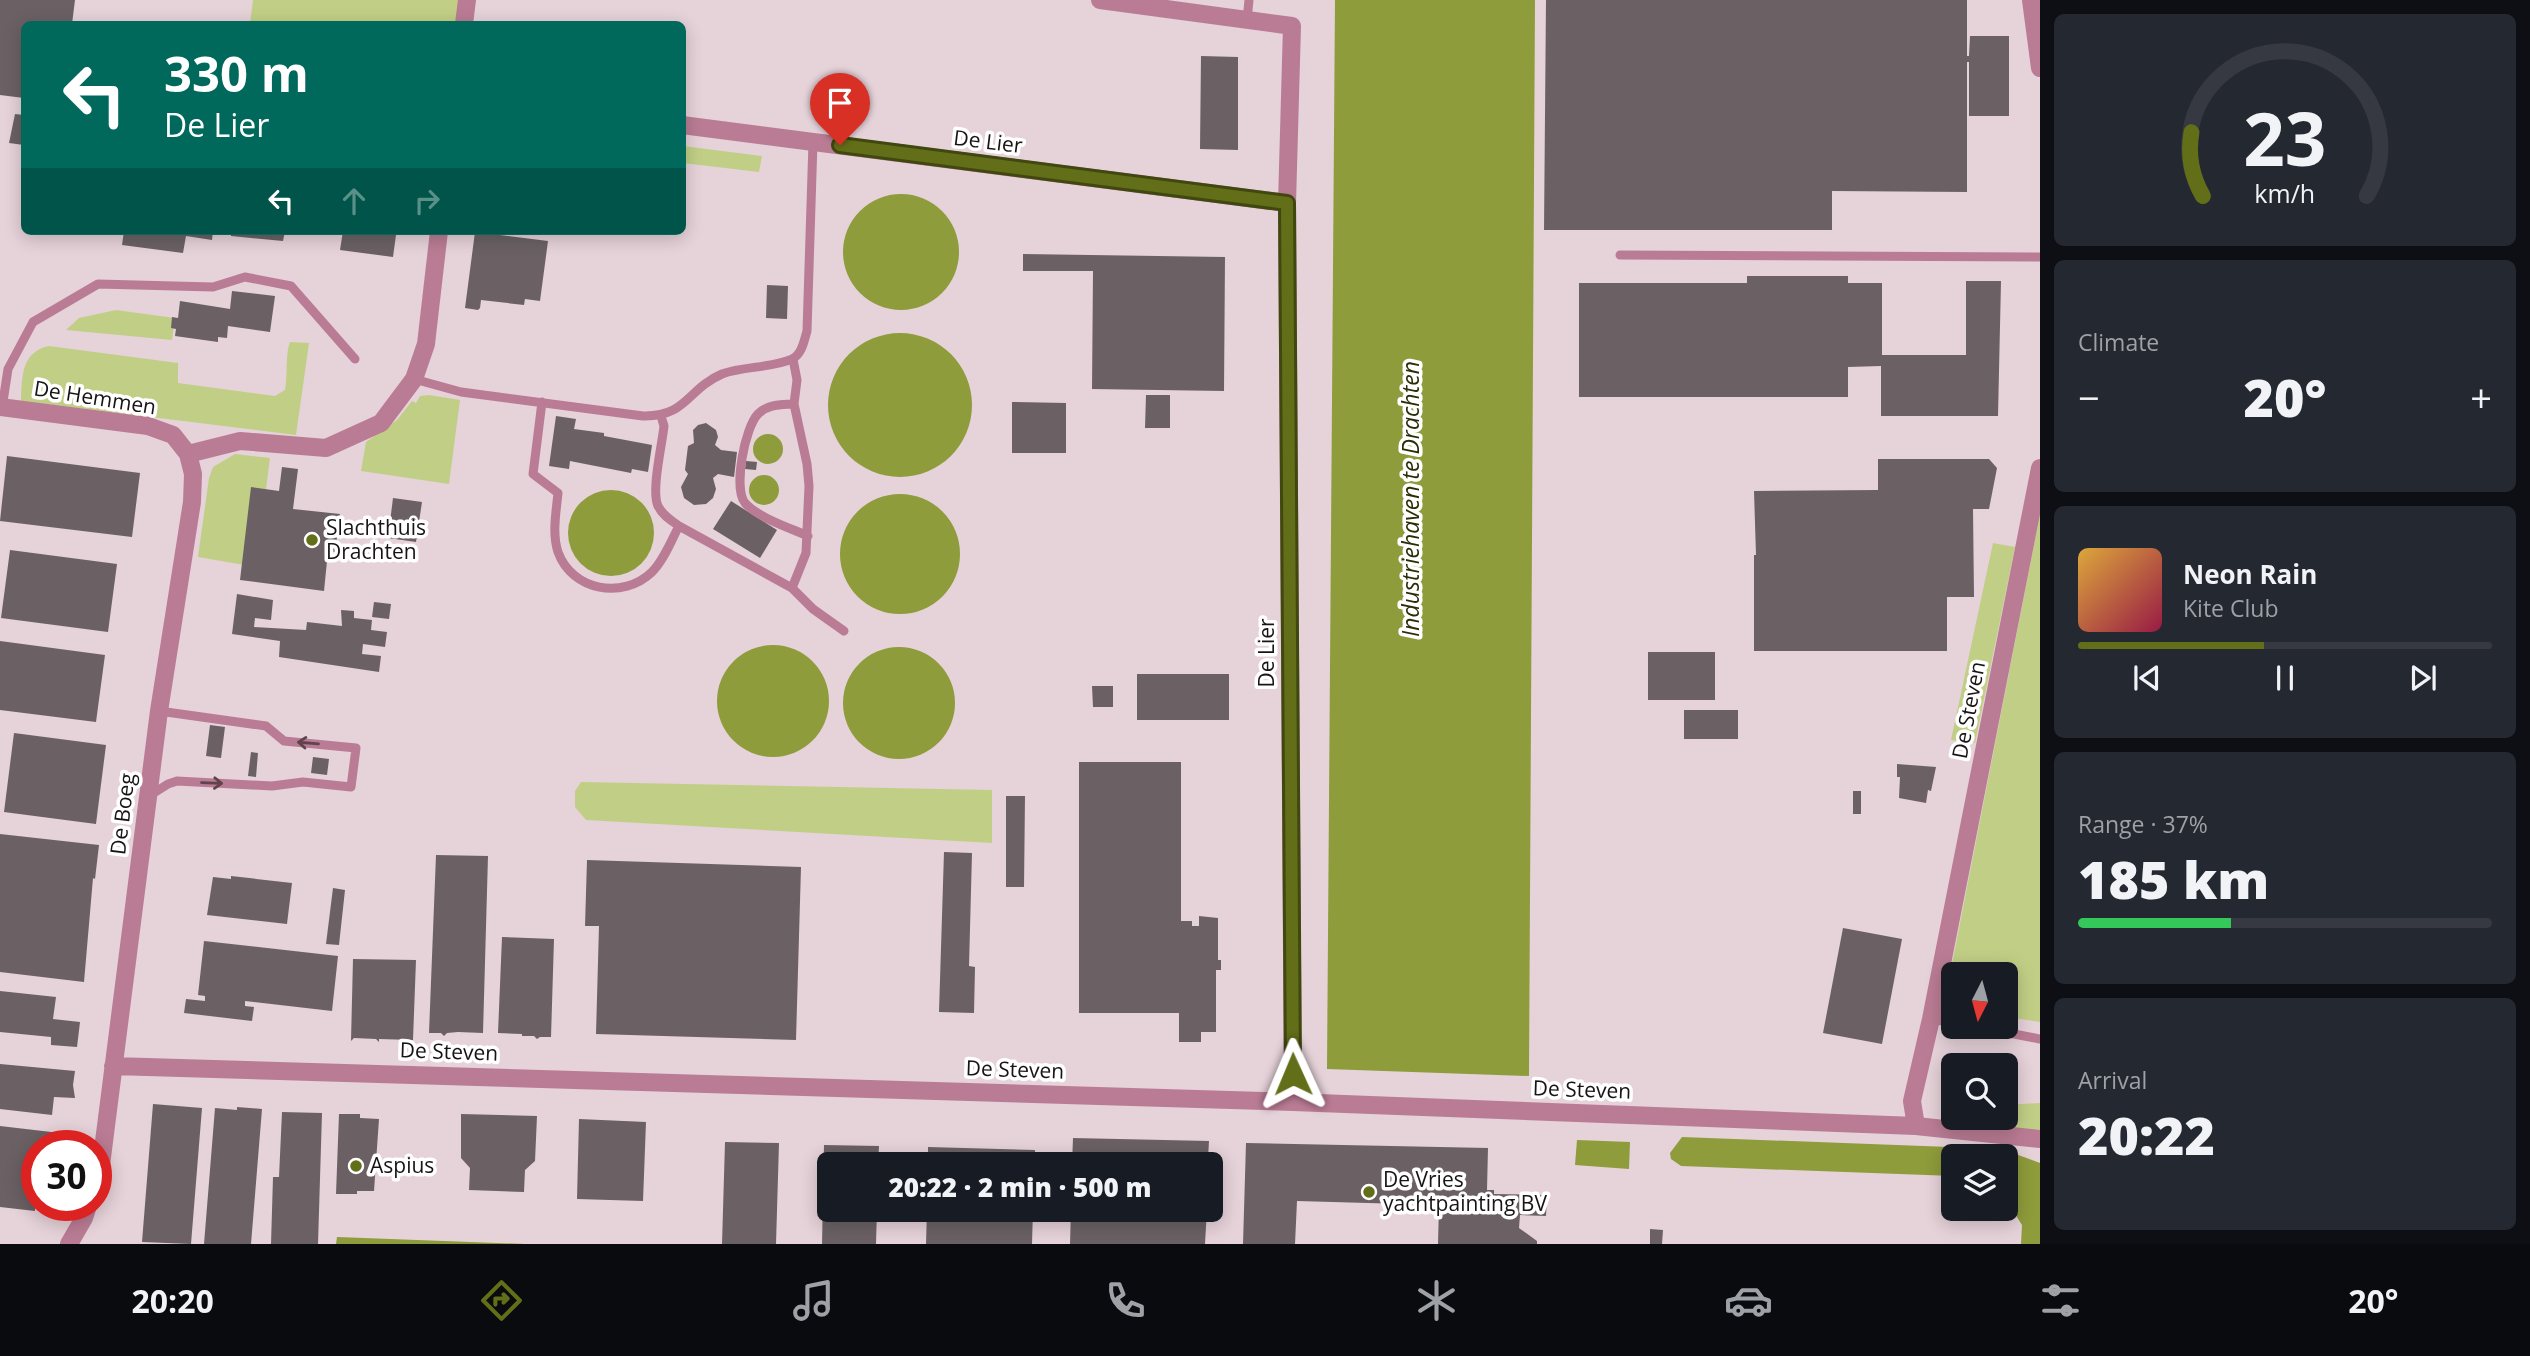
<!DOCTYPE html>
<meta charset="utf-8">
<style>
:root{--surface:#171b24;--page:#242831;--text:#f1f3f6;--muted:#9ea1a6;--line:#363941;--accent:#636e18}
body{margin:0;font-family:"Open Sans",sans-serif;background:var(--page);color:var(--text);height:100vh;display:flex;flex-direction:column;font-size:26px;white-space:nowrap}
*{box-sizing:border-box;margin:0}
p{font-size:23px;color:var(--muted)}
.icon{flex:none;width:38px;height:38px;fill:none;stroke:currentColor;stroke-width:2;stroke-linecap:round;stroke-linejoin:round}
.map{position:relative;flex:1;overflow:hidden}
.panel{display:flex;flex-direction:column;gap:14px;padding:14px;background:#0d0f14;width:490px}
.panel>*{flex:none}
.hud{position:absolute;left:21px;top:21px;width:665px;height:214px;border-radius:10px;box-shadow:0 4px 18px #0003;background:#00695c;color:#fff;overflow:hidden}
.needle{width:46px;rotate:186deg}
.tools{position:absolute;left:1941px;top:962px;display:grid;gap:14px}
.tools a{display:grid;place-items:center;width:77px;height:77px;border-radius:10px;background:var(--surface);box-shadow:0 4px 18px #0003;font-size:35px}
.speed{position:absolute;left:21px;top:1130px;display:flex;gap:14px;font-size:35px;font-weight:700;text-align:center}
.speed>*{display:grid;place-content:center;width:91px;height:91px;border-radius:50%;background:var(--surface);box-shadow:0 4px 18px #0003;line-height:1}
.speed .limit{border:10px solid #d22;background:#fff;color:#111}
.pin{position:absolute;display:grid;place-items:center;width:60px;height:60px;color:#fff;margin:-72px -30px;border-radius:50% 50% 50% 0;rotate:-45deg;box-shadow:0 0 7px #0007}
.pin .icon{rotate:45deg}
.me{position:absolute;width:77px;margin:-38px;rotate:359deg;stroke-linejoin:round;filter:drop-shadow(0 0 5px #0008)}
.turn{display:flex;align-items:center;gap:24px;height:147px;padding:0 28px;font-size:32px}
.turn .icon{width:91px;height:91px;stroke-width:2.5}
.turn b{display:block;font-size:49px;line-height:60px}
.lanes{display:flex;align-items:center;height:66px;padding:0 28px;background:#0003;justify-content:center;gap:35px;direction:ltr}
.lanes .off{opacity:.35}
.big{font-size:52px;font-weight:800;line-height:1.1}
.panel .widget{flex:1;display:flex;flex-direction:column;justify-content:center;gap:10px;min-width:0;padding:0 24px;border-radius:10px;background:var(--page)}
.panel .dial{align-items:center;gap:0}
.dial svg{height:182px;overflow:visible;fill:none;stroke:var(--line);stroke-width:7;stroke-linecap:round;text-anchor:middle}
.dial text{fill:var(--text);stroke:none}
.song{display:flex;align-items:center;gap:21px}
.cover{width:84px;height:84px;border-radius:10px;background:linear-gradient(135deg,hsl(40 70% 55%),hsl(340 70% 35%))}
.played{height:7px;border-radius:4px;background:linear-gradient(90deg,var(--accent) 45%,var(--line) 45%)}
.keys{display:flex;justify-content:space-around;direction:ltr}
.heat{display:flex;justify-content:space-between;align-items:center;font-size:38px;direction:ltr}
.charge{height:10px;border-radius:5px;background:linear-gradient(90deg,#34c759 37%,var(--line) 0)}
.trip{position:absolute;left:817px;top:1152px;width:406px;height:70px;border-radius:10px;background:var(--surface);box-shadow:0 4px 18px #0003;font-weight:800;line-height:70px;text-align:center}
.tab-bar{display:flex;height:112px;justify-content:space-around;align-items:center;background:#090b0e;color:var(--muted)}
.tab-bar .icon{width:49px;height:49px}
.tab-bar .on{color:var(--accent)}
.tab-bar b{font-size:32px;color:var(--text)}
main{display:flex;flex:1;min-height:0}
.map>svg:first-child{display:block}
</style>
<main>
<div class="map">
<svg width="2040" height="1244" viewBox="0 0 2040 1244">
<rect width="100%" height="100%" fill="#ede2e5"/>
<path fill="#e6d2d9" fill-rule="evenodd" d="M0,0H2040V1244H0ZM24,24H682V231H24ZM1953,975H2006V1027H1953ZM1953,1066H2006V1118H1953ZM37,1146H96V1206H37ZM1953,1157H2006V1209H1953ZM830,1164H1211V1209H830Z"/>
<path fill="#c1cf86" d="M253,0H463L460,24H250Z
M683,146L762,156L759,172L683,163Z
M116,310L175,318L172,340L66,330L79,318Z
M290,342L309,343L296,435L21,401C22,377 21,352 49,346L178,363V383L275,396L285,390C288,375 285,354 290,342Z
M429,395L460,400L449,484L361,471L366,442L397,420L412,401L416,403L420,396Z
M235,454L270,458L256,567L198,557L209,478L213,467Z
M2040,514V1022L2006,1017V975H1953V1006L1944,1005Z
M1993,543L2015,547L1975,743L1951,740Z
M581,782L992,790V843L586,820L575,807V791Z
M2040,1103V1135L1974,1118H2006V1105Z"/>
<path fill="#8e9c3b" d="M1335,0H1535L1529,1076L1327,1069Z
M843 252a58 58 0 1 1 116 0a58 58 0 1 1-116 0Z
M828 405a72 72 0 1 1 144 0a72 72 0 1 1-144 0Z
M753 449a15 15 0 1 1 30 0a15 15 0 1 1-30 0Z
M749 490a15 15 0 1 1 30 0a15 15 0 1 1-30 0Z
M568 533a43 43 0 1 1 86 0a43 43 0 1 1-86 0Z
M840 554a60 60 0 1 1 120 0a60 60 0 1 1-120 0Z
M717 701a56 56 0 1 1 112 0a56 56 0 1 1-112 0Z
M843 703a56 56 0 1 1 112 0a56 56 0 1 1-112 0Z
M1682,1137L2002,1149L2040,1163V1244H2021L2022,1225L2006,1200V1157H1953V1176L1681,1166L1671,1159L1670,1153Z
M1577,1140L1630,1142L1629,1169L1575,1165Z
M337,1237L525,1244H336Z"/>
<path fill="#6b6165" d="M0,0H75L72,24H24V98L0,95Z
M1546,0H1967V56H1969L1970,36H2009V116H1969V62H1967V192L1832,191V230H1544Z
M1201,56L1238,57V150L1200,149Z
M15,114L24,115V145L9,143Z
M124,231H213L212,240L186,236L183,253L122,245Z
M231,231H285L283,241L231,236Z
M343,231L396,235L393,257L340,250Z
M475,232L548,241L540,301L525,299L524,305L481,300L480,308L478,310L465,308Z
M1023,254L1225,257L1224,391L1092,389L1093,271H1023Z
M1747,276H1848V283H1882V355H1966V281H2001L1998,416H1881V366L1848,367V397H1579V283H1747Z
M767,285L788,286L787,319L766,318Z
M232,291L275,296L270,332L228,326L227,338L218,337V342L175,336L176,329L171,328L172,317L178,318L180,301L230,309Z
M1146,395H1170V428H1145Z
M1012,402L1066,403V453H1012Z
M556,416L576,419L574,429L604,433V436L652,445L648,472L632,469L631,473L570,461L569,469L549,466Z
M706,423L716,430L718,437L715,445L721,450L737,452L734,477L718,474L713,478L716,489L713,498L706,504L694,505L684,498L681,487L688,474L685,470L688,446L694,443L693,430L698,425Z
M7,456L140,473L132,537L0,521Z
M1878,459H1989L1997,468L1989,509H1973L1974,597H1947V651H1754V555H1756L1754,491L1878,490Z
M746,461L757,462L756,470L745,469Z
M282,467L298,469L293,509L340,514L335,552L328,551L324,591L240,580L251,487L279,491Z
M393,498L422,502L416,542L388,538Z
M731,501L777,530L760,558L713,529Z
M10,550L117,564L108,632L1,618Z
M237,594L273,600L271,620L255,618L254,627L306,630L307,622L342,626L341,610L354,611V618L372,620L371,630L387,632L385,647L363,644L362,654L381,656L379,672L279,657L280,641L232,634Z
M374,602L391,604L389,619L372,617Z
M0,641L105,655L96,722L0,710Z
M1648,652H1715V700H1648Z
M1137,674H1229V720H1137Z
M1092,686H1113V707H1093Z
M1684,710H1738V739H1684Z
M210,725L225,727L221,758L206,756Z
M14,733L106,745L96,824L4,812Z
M251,752L258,753L256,777L248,776Z
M313,757L329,759L327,775L311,773Z
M1079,762H1181V921H1192V926H1199V916L1218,918V960H1221V970H1216V1032H1201V1042H1179V1013H1079Z
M1897,764L1936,767L1931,791L1928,790L1926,803L1899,798L1900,777H1897Z
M1853,791H1861V814H1853Z
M1006,796H1025L1024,887H1006Z
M0,834L99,845L95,879L93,878L84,982L0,972Z
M944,852L972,853L969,966L975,967L974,1013L939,1012Z
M436,855L488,856L483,1033L458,1032L447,1033L444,1036L441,1033H429Z
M587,860L801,867L796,1040L596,1034L599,926H585Z
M231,876L292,883L287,924L207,915L213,877L231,879Z
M333,888L345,890L339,945L326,944Z
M1843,928L1902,939L1882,1044L1823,1033Z
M502,937L554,939L551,1037H540L537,1039L534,1036H522V1034L498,1033Z
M204,941L338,956L332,1011L245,1001V1006L254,1007L252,1021L184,1013L186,999L205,1001V996L198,995Z
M353,959L416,960L413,1040L379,1039V1042L376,1039L354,1038L351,1041Z
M0,991L56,997L53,1019L80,1022L77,1047L51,1045V1037L0,1032Z
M0,1064L75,1071L73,1085L75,1098L54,1097L52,1115L0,1109Z
M153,1104L202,1108L191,1244L142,1242Z
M237,1107L262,1109L251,1244H204L215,1108L237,1110Z
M282,1112L322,1113L318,1244H271L273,1177H279Z
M339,1114H360V1118L379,1119L374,1191H357V1194H336Z
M461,1114L537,1116L535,1161L525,1170L524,1192L469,1190L470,1168L461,1158Z
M579,1119L646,1122L643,1201L577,1199Z
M0,1126L60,1133L58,1146H37L35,1211L0,1207Z
M1073,1138L1209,1141L1208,1159L1212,1164H1072Z
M725,1142L779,1143L776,1244H722Z
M1246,1143L1488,1148L1487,1190H1494V1194L1547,1195L1546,1216L1520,1215L1519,1228L1537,1241V1244H1438L1439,1205L1297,1201L1295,1244H1243Z
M824,1145L879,1146L878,1164H830V1209H877L876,1244H822Z
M928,1147L1035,1150V1164H928Z
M927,1209H1033L1032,1244H926Z
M1071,1209H1207L1205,1244H1070Z
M1650,1229L1663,1230L1662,1244H1650Z"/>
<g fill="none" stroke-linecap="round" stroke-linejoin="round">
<path stroke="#ba7c94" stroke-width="9" d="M1247,20L1249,0
M1620,255L2040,257
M414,379L461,392L643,416C687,417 687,389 722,374C743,366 773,368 792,359C802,354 804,341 807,331L813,142
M542,402L533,474L558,493C556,513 552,534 558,552C572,591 623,600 652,572C664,560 671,541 679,526C671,520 663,516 658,506C651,491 662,445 664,426L661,416
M794,404C781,405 768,404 758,414C745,427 733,488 745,503C757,517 790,528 808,536
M2,408L8,369L33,322L98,284L213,287L245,277L291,286L355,359
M679,526L792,588L813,609L844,631
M792,588L806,553L809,486L807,464L794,404L797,380L793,359
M149,796L168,784L177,781L272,786L303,782L351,787L356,748L284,741L266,726L159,711
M1931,1019L1953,1023
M1978,1027L2040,1039"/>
<path stroke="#ba7c94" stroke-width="18" d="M1100,0L1292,26L1287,203L1293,1102
M2031,0L2040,68
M464,24L467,0
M682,125L1287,203
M0,407L148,426L173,435L188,454L240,441L326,448L381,423L414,379L426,344L439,231
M113,1066L1293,1102L1916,1126L2040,1139
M1916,1126L1912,1101L1931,1019L2040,468
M96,1180L101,1165L159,711L192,502L193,474L188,454
M69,1244L84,1218L88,1206"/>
</g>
<defs><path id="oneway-shaft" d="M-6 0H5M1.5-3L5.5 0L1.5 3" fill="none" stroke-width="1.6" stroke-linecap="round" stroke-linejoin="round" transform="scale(1.75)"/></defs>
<g stroke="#61434e">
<use href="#oneway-shaft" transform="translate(308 743) rotate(-175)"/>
<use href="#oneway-shaft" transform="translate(212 783) rotate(2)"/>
</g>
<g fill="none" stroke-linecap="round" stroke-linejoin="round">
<g stroke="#404810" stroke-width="18">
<path id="route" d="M840,145L1287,203L1293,1074"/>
</g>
<use href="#route" stroke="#636e18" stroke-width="12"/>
</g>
<g fill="#636e18" stroke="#fff" stroke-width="2.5">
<circle cx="312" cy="540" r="7"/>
<circle cx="356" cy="1166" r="7"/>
<circle cx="1369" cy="1192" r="7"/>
</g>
<g text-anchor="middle" stroke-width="7" stroke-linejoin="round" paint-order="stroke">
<g font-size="21" fill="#181415" stroke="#fff">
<text transform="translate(988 142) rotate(7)" y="7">De Lier</text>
<text transform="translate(95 398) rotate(9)" y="7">De Hemmen</text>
<text transform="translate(1267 653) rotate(-90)" y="7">De Lier</text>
<text transform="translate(1969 710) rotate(-79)" y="7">De Steven</text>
<text transform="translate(123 814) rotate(-83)" y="7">De Boeg</text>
<text transform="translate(449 1052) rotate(2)" y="7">De Steven</text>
<text transform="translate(1015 1070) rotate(2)" y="7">De Steven</text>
<text transform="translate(1582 1090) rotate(2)" y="7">De Steven</text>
</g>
<g font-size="21" fill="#181415" stroke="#fff" text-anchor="start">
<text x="326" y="535">Slachthuis<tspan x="326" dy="24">Drachten</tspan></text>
<text x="370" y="1173">Aspius</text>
<text x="1383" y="1187">De Vries<tspan x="1383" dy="24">yachtpainting BV</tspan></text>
</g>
<g font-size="23" font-style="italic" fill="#292e05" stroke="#fff">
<text transform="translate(1411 499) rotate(-90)" y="8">Industriehaven te Drachten</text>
</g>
</g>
</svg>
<div class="tools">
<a><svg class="needle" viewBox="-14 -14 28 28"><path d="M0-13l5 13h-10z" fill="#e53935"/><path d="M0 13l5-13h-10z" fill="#9ea1a6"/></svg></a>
<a><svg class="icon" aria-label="search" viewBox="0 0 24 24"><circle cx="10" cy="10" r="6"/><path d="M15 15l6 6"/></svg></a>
<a><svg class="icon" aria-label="layers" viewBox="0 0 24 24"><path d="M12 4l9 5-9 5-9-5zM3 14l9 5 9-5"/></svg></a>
</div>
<div class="speed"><div class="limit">30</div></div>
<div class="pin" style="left:840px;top:145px;background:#d93025"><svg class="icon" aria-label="arrive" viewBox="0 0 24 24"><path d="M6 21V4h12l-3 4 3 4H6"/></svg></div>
<svg class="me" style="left:1293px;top:1074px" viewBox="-20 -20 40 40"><path d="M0-17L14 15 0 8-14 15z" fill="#636e18" stroke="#fff" stroke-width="4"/></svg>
<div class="trip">20:22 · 2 min · 500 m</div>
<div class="hud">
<div class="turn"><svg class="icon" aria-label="left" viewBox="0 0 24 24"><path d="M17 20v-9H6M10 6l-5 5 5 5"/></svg><div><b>330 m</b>De Lier</div></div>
<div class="lanes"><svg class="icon" aria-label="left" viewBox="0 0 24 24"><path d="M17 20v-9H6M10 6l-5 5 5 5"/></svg><svg class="icon off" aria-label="ahead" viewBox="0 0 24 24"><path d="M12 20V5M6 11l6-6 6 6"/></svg><svg class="icon off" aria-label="right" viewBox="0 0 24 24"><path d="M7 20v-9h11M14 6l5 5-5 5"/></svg></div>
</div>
</div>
<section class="panel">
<div class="widget dial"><svg viewBox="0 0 100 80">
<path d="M14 69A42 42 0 1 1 86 69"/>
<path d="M14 69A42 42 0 0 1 9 41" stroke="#636e18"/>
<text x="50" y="56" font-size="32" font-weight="700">23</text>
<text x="50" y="72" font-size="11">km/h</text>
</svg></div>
<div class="widget"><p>Climate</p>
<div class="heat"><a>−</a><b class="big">20°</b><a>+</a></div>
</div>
<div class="widget">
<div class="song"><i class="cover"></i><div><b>Neon Rain</b><p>Kite Club</p></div></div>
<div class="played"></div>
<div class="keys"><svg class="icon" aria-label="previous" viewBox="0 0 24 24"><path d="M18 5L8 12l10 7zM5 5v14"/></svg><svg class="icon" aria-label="pause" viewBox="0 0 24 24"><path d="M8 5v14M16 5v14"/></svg><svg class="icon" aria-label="next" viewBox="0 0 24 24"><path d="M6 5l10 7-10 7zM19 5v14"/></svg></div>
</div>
<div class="widget"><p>Range · 37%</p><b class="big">185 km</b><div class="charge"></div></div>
<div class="widget"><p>Arrival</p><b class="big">20:22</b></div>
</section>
</main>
<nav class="tab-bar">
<b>20:20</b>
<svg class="icon on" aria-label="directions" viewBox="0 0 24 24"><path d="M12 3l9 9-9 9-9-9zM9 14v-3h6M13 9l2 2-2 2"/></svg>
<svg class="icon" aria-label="music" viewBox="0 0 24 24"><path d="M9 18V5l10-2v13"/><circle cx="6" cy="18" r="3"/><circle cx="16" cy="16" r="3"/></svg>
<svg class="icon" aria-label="phone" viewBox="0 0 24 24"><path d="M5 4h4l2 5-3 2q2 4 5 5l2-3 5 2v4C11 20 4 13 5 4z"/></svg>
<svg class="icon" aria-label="climate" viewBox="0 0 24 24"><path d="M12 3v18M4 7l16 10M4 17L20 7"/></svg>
<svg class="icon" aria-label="car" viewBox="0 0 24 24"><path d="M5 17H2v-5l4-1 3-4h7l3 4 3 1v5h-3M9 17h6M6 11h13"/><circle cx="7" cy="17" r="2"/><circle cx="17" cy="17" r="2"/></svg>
<svg class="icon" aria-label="filters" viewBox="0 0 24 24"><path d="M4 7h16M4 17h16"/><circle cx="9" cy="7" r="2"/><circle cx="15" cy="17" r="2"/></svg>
<b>20°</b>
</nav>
